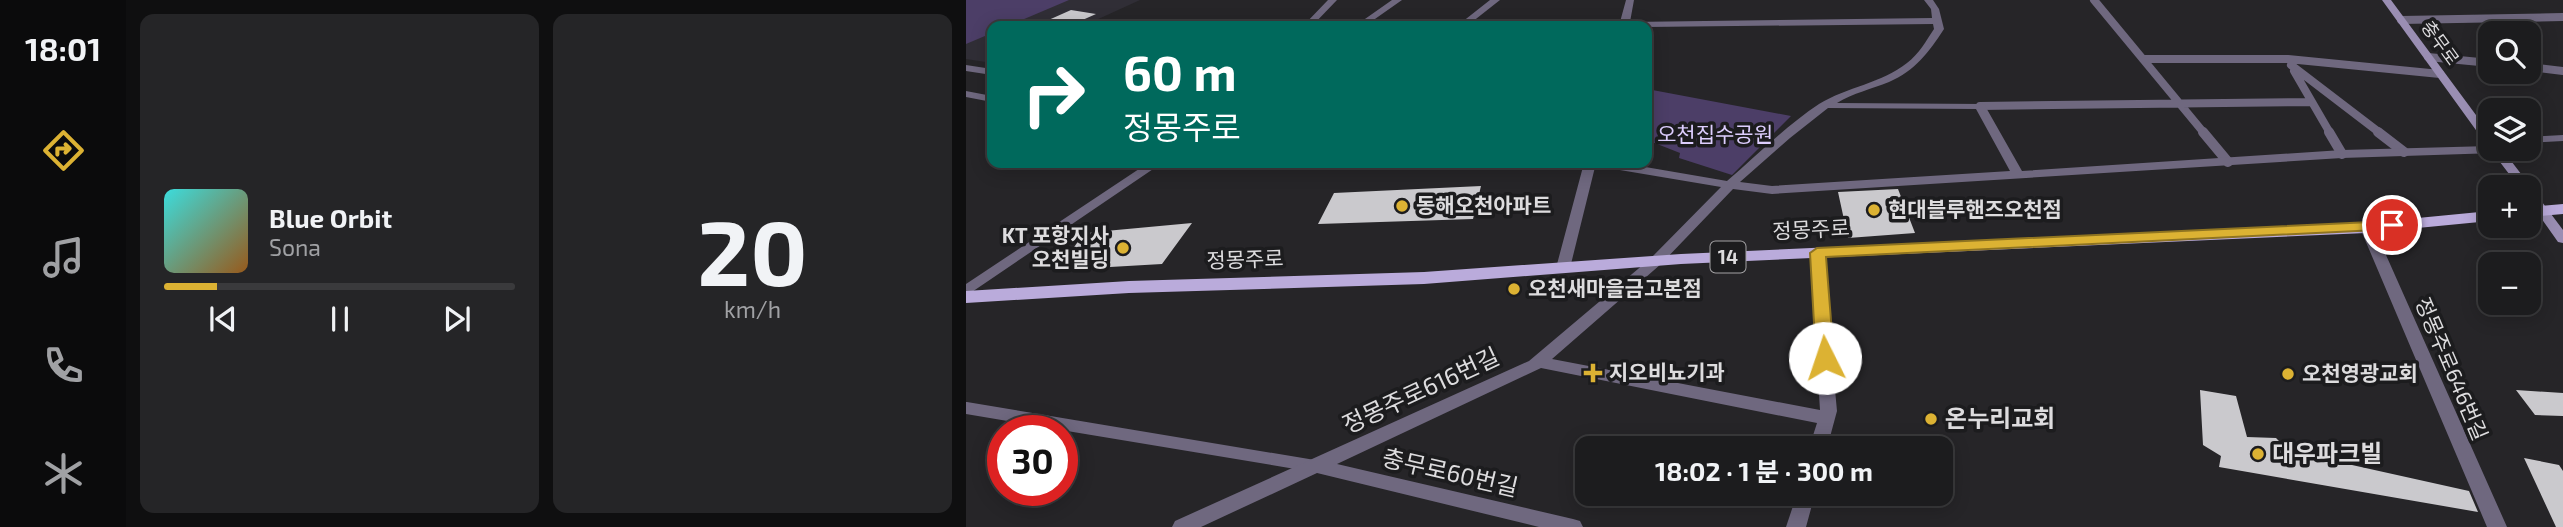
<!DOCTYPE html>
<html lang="ko">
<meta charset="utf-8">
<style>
:root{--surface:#1c1c1e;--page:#252527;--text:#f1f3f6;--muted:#a0a1a4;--line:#3a3a3c;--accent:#dcb233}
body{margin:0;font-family:"Exo 2","Noto Sans KR",sans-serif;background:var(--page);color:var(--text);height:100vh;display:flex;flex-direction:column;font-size:26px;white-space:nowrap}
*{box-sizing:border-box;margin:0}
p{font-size:23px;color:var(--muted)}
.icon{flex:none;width:38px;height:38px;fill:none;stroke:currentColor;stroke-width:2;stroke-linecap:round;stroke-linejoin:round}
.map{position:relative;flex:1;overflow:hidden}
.sheet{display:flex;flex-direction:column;gap:14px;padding:14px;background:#0f0f10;width:840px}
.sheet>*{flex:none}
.guide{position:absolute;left:21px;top:21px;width:665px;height:147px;border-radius:14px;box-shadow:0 4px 18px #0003,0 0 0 2px var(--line);background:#00695c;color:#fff;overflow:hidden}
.tools{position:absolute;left:1512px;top:21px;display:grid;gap:14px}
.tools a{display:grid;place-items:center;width:63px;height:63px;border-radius:14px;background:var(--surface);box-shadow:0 4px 18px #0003,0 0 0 2px var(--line);font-size:35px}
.speed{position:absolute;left:21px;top:415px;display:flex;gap:14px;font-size:35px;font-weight:700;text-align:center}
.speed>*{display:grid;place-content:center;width:91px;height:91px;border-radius:50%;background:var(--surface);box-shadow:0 4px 18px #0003,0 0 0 2px var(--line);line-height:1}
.speed .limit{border:10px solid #d22;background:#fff;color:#111}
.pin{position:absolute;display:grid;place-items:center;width:60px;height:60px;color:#fff;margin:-30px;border:4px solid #fff;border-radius:50%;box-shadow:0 2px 7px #0007}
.me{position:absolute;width:77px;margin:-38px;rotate:356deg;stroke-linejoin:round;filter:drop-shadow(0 0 5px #0008)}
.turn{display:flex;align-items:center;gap:24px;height:147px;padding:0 21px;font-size:32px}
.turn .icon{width:91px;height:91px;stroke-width:2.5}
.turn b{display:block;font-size:49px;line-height:60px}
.sheet .widget{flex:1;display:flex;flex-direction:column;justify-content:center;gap:10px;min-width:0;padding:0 24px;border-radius:14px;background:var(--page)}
.sheet .dial{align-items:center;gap:0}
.dial b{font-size:91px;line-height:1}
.song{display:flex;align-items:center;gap:21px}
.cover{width:84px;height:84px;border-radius:10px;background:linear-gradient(135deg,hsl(180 70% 55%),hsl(30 70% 35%))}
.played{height:7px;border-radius:4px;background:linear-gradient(90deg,var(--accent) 15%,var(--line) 15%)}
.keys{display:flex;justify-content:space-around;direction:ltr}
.sheet .tiles{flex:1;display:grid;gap:14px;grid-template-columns:repeat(2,1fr)}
.trip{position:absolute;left:609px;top:436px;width:378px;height:70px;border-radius:14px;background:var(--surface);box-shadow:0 4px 18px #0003,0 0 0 2px var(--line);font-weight:700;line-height:70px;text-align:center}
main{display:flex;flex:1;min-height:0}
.tab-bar{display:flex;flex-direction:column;width:126px;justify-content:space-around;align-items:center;background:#0b0b0c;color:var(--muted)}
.tab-bar .icon{width:49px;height:49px}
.tab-bar .selected{color:var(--accent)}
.tab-bar b{font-size:32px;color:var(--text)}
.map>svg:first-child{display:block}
</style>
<main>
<nav class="tab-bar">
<b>18:01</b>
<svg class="icon selected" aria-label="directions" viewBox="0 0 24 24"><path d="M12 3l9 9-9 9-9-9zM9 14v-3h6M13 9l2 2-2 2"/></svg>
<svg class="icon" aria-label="music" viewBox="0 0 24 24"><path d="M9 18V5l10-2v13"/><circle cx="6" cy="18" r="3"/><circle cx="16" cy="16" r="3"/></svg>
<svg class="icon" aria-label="phone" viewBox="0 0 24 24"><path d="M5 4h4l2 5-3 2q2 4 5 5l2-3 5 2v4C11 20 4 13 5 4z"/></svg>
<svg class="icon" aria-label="climate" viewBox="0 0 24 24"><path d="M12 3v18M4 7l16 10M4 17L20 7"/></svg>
</nav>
<section class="sheet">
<div class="tiles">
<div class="widget">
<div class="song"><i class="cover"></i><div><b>Blue Orbit</b><p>Sona</p></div></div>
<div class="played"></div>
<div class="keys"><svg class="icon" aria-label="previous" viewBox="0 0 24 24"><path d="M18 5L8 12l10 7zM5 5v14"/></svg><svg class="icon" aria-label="pause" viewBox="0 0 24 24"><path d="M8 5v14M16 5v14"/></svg><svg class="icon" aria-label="next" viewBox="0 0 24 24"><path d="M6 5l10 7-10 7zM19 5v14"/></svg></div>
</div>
<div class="widget dial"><b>20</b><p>km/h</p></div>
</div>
</section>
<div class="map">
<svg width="1597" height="527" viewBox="0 0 1597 527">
<rect width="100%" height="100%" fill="#262528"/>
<path fill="#302e36" d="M0,0H174L117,26H26V63L0,59Z"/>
<path fill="#4c3e67" d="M0,0H103L42,26H26V33L0,44Z
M681,89L825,116L766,175L713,158L714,153L681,140V132L686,125L681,123Z"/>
<path fill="#cac9cd" d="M105,10L130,14L103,26H69Z
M515,186L507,219L352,224L368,193Z
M932,189L949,233L882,238L872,192Z
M226,223L196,264L92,270L118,233Z
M1234,390L1270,396L1281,437L1310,438L1323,451L1503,491L1512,512L1253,467L1255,456L1237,445Z
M1550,390L1597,393V416L1569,415Z
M1558,458L1593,465L1597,471V527H1590Z"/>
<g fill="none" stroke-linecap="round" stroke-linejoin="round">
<path stroke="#6f687f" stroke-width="8" d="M1128,0L1238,133
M1435,20L1597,17
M1462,57L1524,63
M1177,59H1322L1474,74
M1325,65L1414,133
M1563,67L1597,71
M1328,71L1346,102
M1014,106L1346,102L1364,133"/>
<path stroke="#6f687f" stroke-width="10" d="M1237,132L1262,162
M1363,132L1376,154
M1412,132L1438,152"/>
<path stroke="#6f687f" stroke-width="12" d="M0,408L348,466"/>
<path fill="#6f687f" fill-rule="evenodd" d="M362,0H371L346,26H337Z
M426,0H436L399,26H389Z
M524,0H534L501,26H491Z
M660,0H668L664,22L966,18L965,9L958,0H967L973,9L978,29C963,52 949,71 923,82C906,89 887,93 871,103L1018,104L1056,171L1376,150L1524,146V149H1536L1530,153L1376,158L806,194L767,189L695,264L586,359L854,410L844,253L846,250H856L871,411L861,448H843L851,423L575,368L371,464L607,519L614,521L617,527H573L351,473L235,527H206L209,521L563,361L685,258L755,187L636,167L630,163L604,268L597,272L590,268L618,163H656L761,181C791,155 820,126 853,104C881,87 916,83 941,63C953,54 960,41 968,29L967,24L681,27L545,26L550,23L654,22ZM862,108L1010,109L1044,171L806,186L774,182L824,138Z
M0,65L26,69V75L0,71Z
M0,91L26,96V102L0,97Z
M1597,135V141L1563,143V137Z
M182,163H196L0,296V284Z
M1401,224L1408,228L1541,527H1521L1394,228Z
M831,494H849L840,527H820Z"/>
<path fill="#9a8eb3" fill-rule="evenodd" d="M1416,0H1425L1524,134V145L1520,144Z
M1524,149H1536L1565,187L1564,189L1567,190L1597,230V243L1592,242L1563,201V187H1553Z"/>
<path fill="#baabdb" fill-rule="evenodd" d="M1597,204V214L1563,217V207Z
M1524,211V221L1400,233L715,264L458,284L163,293L0,303V291L163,281L458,272L715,254L1400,223Z"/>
</g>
<path fill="#dcb233" stroke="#8f7421" stroke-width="2" d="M1426,221L1433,225L1431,229L860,257L868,358L859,365L850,358L844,253L851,248Z"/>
<g fill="#dcb233" stroke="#1c1c1e" stroke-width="2.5">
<circle cx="436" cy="206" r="7"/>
<circle cx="908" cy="210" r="7"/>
<circle cx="157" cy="248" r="7"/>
<circle cx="548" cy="289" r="7"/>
<path d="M623.5 362.5h7v7h7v7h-7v7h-7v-7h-7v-7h7z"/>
<circle cx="1322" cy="374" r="7"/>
<circle cx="965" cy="419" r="7"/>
<circle cx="1292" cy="454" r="7"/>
</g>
<g text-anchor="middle" stroke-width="7" stroke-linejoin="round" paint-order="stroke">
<g font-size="18" fill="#dddcde" stroke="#1c1c1e">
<text transform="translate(1474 43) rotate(54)" y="6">충무로</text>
</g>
<rect fill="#1c1c1e" stroke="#a3a2a4" stroke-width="2" x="744.5" y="241.5" width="35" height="31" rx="5"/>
<g font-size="19" font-weight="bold" fill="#dddcde">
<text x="762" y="264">14</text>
</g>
<g font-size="21" fill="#ddcefe" stroke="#1c1c1e">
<text x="749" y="142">오천집수공원</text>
</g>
<g font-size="21" font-weight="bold" fill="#dddcde" stroke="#1c1c1e" text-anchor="start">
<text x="450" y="213">동해오천아파트</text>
<text x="922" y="217">현대블루핸즈오천점</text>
<text x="143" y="243" text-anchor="end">KT 포항지사<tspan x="143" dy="24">오천빌딩</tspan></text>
<text x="562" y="296">오천새마을금고본점</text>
<text x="643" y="380">지오비뇨기과</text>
<text x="1336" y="381">오천영광교회</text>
</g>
<g font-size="21" fill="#dddcde" stroke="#1c1c1e">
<text transform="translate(845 230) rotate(-3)" y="7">정몽주로</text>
<text transform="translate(279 260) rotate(-2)" y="7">정몽주로</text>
<text transform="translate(1485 369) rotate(67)" y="7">정몽주로646번길</text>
</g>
<g font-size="24" fill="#dddcde" stroke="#1c1c1e">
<text transform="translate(455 391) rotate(-25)" y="8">정몽주로616번길</text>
<text transform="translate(484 473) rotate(13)" y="8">충무로60번길</text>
</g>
<g font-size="24" font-weight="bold" fill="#dddcde" stroke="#1c1c1e" text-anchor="start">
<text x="979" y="427">온누리교회</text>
<text x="1306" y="462">대우파크빌</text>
</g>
</g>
</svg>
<div class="tools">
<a><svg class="icon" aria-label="search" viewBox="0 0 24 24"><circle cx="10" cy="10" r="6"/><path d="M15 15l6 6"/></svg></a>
<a><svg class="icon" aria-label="layers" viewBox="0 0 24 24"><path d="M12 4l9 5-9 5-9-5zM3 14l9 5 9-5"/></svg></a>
<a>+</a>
<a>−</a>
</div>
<div class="speed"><div class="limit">30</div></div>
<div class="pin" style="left:1426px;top:225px;background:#d93025"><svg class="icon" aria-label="arrive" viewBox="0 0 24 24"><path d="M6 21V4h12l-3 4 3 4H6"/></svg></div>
<svg class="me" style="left:859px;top:358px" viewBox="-20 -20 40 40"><circle r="19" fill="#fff"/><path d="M0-13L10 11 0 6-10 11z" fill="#dcb233"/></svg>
<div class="trip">18:02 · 1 분 · 300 m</div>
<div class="guide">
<div class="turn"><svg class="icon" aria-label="right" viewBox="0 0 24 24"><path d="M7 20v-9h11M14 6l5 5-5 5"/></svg><div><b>60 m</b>정몽주로</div></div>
</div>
</div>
</main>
